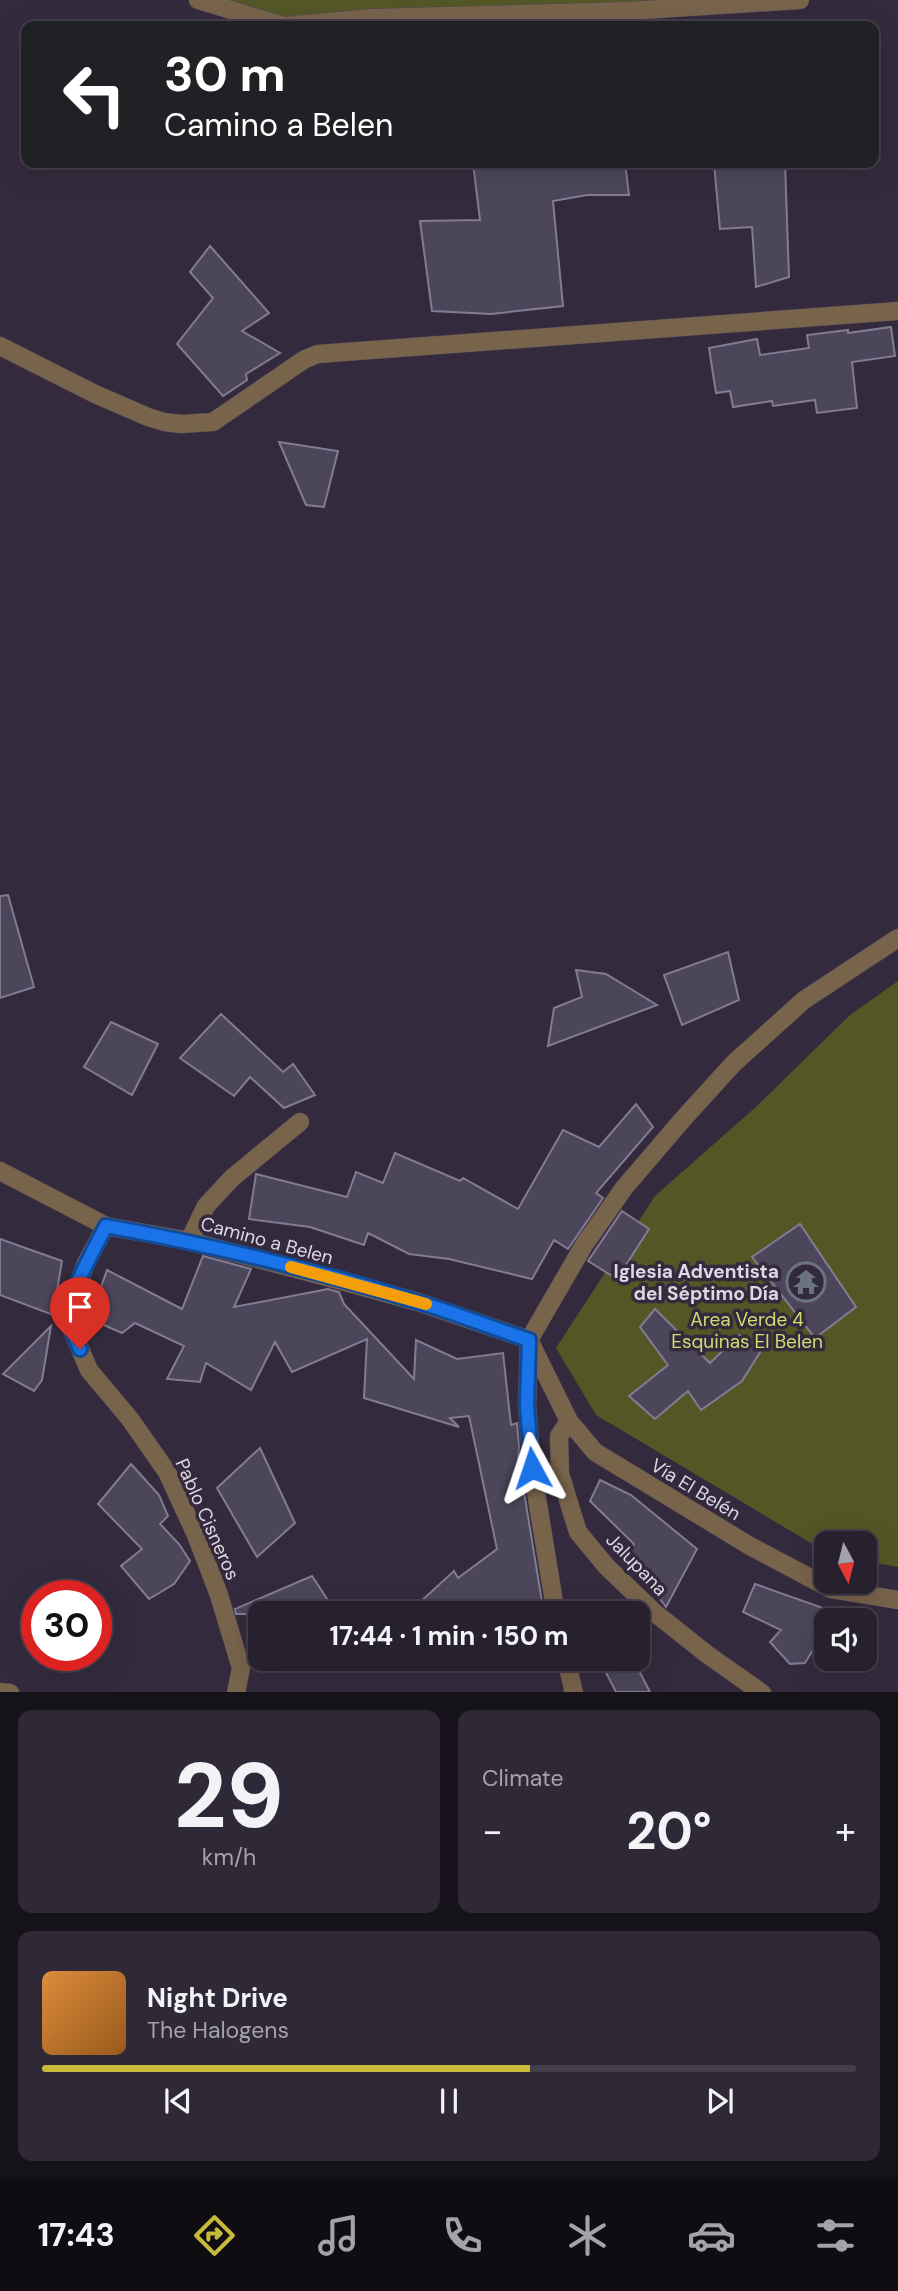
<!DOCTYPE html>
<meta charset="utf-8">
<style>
:root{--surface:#27202e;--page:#2f2836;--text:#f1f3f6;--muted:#a4a3aa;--line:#433e4a;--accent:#c8bb3b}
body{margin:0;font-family:"DM Sans",sans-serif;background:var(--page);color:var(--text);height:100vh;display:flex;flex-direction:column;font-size:26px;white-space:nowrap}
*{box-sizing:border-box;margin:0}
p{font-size:23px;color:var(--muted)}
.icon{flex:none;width:38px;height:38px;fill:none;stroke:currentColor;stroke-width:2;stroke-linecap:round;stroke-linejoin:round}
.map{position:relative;height:1692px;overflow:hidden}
.sheet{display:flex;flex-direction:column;gap:18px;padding:18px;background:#151219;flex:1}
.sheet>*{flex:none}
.banner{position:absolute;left:21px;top:21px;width:858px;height:147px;border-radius:14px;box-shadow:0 7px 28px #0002,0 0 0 2px var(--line);background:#202124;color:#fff;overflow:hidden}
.needle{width:46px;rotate:173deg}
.buttons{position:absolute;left:814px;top:1531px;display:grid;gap:14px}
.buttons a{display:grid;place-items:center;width:63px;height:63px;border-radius:14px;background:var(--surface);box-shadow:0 7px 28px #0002,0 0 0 2px var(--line);font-size:35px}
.speed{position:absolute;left:21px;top:1580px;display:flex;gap:14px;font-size:35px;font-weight:700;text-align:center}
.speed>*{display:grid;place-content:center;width:91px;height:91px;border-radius:50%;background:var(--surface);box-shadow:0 7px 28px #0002,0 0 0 2px var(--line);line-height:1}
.speed .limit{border:10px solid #d22;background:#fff;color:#111}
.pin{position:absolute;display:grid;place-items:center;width:60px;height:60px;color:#fff;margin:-72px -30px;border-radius:50% 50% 50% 0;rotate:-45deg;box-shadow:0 0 7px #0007}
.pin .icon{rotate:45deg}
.me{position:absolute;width:77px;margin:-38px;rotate:355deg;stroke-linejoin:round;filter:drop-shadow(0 0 5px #0008)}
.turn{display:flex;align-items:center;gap:24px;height:147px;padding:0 28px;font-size:32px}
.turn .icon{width:91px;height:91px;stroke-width:2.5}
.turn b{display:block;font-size:49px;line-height:60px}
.big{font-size:52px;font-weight:700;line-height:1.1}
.sheet .widget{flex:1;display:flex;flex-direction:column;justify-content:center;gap:10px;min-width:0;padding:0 24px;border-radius:14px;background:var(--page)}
.sheet .dial{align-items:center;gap:0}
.dial b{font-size:91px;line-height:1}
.song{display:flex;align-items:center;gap:21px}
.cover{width:84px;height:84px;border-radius:10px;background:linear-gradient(135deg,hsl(30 70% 55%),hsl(30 70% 35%))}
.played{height:7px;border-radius:4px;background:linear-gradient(90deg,var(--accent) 60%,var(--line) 60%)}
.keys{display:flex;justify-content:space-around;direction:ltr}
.heat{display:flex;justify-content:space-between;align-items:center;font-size:38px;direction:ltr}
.sheet .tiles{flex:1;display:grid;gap:18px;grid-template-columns:1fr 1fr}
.widget:last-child{grid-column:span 2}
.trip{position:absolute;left:248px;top:1601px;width:402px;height:70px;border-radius:14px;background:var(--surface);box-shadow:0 7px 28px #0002,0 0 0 2px var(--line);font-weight:700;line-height:70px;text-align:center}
.dock{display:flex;height:112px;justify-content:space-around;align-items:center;background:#100d12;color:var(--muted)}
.dock .icon{width:49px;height:49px}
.dock .active{color:var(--accent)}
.dock b{font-size:32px;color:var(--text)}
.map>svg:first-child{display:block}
</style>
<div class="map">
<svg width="898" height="1693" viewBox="0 0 898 1693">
<rect width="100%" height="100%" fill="#342a3d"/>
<path fill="#535726" d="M205,0H723L284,26Z
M898,981V1567L865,1561L864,1544H826V1552L596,1415L556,1348L655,1196L757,1106L850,1015Z"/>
<path fill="#4c465b" stroke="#827c93" stroke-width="2" d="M473,163H625L629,195H587L553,201L563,306L491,314L432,311L420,221L480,220Z
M714,163H785L789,277L756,287L752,227L720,229Z
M210,246L269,313L242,331L280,353L246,374L247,380L223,396L177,344L213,298L190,272Z
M891,327L895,356L852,362L857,408L817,413L815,400L773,406L772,401L733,407L730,391L716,393L709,348L757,339L760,355L809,348L807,335L848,330V333Z
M279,442L338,451L324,507L306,505Z
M8,895L34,987L0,998V896Z
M728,952L739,1000L682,1025L664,975Z
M576,970L606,974L657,1005L548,1046L554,1008L582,997Z
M221,1014L283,1072L293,1064L315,1095L284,1108L250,1077L234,1096L180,1058Z
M111,1022L158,1044L132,1095L84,1067Z
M636,1104L653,1127L596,1193L603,1198L568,1249L554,1240L532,1279L449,1259L409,1254L368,1233L364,1245L310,1227L249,1219L256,1174L347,1197L356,1172L383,1183L395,1153L460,1181L463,1178L518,1209L563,1130L599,1147Z
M622,1211L649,1229L617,1279L588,1261Z
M800,1224L856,1307L815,1338L752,1257Z
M0,1239L62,1261L53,1315L0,1295Z
M203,1256L251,1269L234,1307L328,1289L339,1292L344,1304L414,1379L416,1340L457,1359L503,1353L511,1425L517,1423L519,1446L517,1471L525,1498L544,1614H407L454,1571L458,1578L497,1549L469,1416L450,1418L459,1427L364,1398L367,1339L292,1372L275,1342L251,1390L206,1363L200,1382L167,1379L184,1346L135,1323L122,1333L90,1319L107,1270L182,1309Z
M655,1309L710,1363L739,1335L762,1349L742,1381L701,1410L688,1391L655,1419L629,1396L668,1365L640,1327Z
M51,1326L42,1380L34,1391L3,1374Z
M260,1448L295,1523L257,1557L217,1488Z
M131,1464L159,1495L168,1516L160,1524L179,1544L190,1561L174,1584L149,1599L121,1566L142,1549L98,1504Z
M600,1480L631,1495L697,1549L666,1607L635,1566L628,1552L634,1544L590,1501Z
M312,1576L337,1614H236L235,1609Z
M755,1584L837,1613L832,1620H826V1628L805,1663L790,1664L770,1642L781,1630L743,1612Z
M599,1659H633L650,1692H616Z"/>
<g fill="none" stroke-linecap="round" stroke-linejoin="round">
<g stroke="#4f4658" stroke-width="19">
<path id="lane" d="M189,1241L206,1206L232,1178L300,1122"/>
</g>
<g stroke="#4f4658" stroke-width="19">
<path id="street" d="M198,0L284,26L371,18L628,11L800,0
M0,346L95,394L148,417L164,422L181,424L213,422L305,359L318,354L898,311
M0,1171L106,1226L189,1241L331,1278L418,1302L529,1340
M106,1226L86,1263L69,1310L71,1328L89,1370L130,1419L167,1472L196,1535L219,1595L241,1668L236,1693
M531,1344L569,1421L595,1452L750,1546L831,1589L898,1600
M569,1421L559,1436L560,1474L578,1532L606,1566L655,1613L708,1655L762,1693
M556,1614L532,1468L527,1405L529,1340L584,1245L624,1188L683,1119L734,1063L804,1000L898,938
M566,1659L574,1693
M0,1692L10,1693"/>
</g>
<use href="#lane" stroke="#78634b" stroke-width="18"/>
<use href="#street" stroke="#78634b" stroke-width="18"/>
</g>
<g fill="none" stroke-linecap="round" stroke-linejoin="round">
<g stroke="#114b97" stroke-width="18">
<path id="route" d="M80,1349C75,1337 68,1326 69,1312C70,1291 96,1246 106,1226C211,1245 316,1270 418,1302C455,1313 492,1328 529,1340L527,1405L532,1468"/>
</g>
<use href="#route" stroke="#1a73e8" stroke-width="12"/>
<path stroke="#f59e0b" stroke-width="12" d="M291,1267L426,1304"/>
</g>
<defs>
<g id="temple-ring" transform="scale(2.0125)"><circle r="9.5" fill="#342a3d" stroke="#6b7280" stroke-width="1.5"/><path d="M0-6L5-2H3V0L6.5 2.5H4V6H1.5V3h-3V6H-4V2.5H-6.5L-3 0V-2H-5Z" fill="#6b7280"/></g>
</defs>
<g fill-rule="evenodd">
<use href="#temple-ring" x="806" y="1282"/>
</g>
<g text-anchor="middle" stroke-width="7" stroke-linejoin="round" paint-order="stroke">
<g font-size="19" fill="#ded8e4" stroke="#342a3d">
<text transform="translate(267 1240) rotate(15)" y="7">Camino a Belen</text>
<text transform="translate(696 1489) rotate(31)" y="7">Vía El Belén</text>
<text transform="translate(208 1519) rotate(66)" y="7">Pablo Cisneros</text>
<text transform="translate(637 1564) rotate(46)" y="7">Jalupana</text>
</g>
<g font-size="19" font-weight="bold" fill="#ded8e4" stroke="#342a3d" text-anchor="end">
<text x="779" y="1278">Iglesia Adventista<tspan x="779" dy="22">del Séptimo Día</tspan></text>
</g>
<g font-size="19" fill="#d3dc73" stroke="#342a3d">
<text x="747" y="1326">Area Verde 4<tspan x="747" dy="22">Esquinas El Belen</tspan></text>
</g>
</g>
</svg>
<div class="buttons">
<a><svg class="needle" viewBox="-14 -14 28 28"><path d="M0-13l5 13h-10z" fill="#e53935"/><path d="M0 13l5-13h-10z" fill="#a4a3aa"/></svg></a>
<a><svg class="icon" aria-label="sound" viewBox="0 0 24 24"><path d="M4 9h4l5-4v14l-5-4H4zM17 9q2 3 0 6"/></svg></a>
</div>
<div class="speed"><div class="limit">30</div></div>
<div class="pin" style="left:80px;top:1349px;background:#d93025"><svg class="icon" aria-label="arrive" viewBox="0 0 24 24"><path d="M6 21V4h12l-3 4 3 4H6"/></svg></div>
<svg class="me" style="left:532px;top:1468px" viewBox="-20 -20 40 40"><path d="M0-17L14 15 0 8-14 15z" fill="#1a73e8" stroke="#fff" stroke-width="4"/></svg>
<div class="trip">17:44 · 1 min · 150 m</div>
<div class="banner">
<div class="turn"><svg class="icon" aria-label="left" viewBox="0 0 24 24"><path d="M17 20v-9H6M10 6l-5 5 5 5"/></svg><div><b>30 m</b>Camino a Belen</div></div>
</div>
</div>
<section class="sheet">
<div class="tiles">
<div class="widget dial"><b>29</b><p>km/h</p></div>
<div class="widget"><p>Climate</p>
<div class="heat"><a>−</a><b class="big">20°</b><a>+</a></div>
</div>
<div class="widget">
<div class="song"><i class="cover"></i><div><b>Night Drive</b><p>The Halogens</p></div></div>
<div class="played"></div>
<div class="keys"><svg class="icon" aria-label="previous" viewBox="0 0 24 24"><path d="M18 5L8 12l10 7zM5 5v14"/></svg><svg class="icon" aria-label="pause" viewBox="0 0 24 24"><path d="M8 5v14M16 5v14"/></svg><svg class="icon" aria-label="next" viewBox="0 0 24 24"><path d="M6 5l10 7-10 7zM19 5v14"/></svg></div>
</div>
</div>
</section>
<nav class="dock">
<b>17:43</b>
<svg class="icon active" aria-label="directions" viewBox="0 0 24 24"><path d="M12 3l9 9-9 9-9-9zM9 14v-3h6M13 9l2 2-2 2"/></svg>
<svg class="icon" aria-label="music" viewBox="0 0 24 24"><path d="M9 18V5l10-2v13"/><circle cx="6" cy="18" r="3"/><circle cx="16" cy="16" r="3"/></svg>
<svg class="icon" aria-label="phone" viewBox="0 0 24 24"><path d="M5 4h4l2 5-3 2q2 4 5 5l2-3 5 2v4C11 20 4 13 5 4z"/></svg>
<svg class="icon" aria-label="climate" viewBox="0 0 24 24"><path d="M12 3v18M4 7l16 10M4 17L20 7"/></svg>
<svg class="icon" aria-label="car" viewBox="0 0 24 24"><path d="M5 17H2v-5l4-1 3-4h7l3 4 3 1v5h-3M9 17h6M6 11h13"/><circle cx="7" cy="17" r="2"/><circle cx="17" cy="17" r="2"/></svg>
<svg class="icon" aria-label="filters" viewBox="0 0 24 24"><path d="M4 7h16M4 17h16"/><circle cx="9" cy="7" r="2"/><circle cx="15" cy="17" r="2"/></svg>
</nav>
